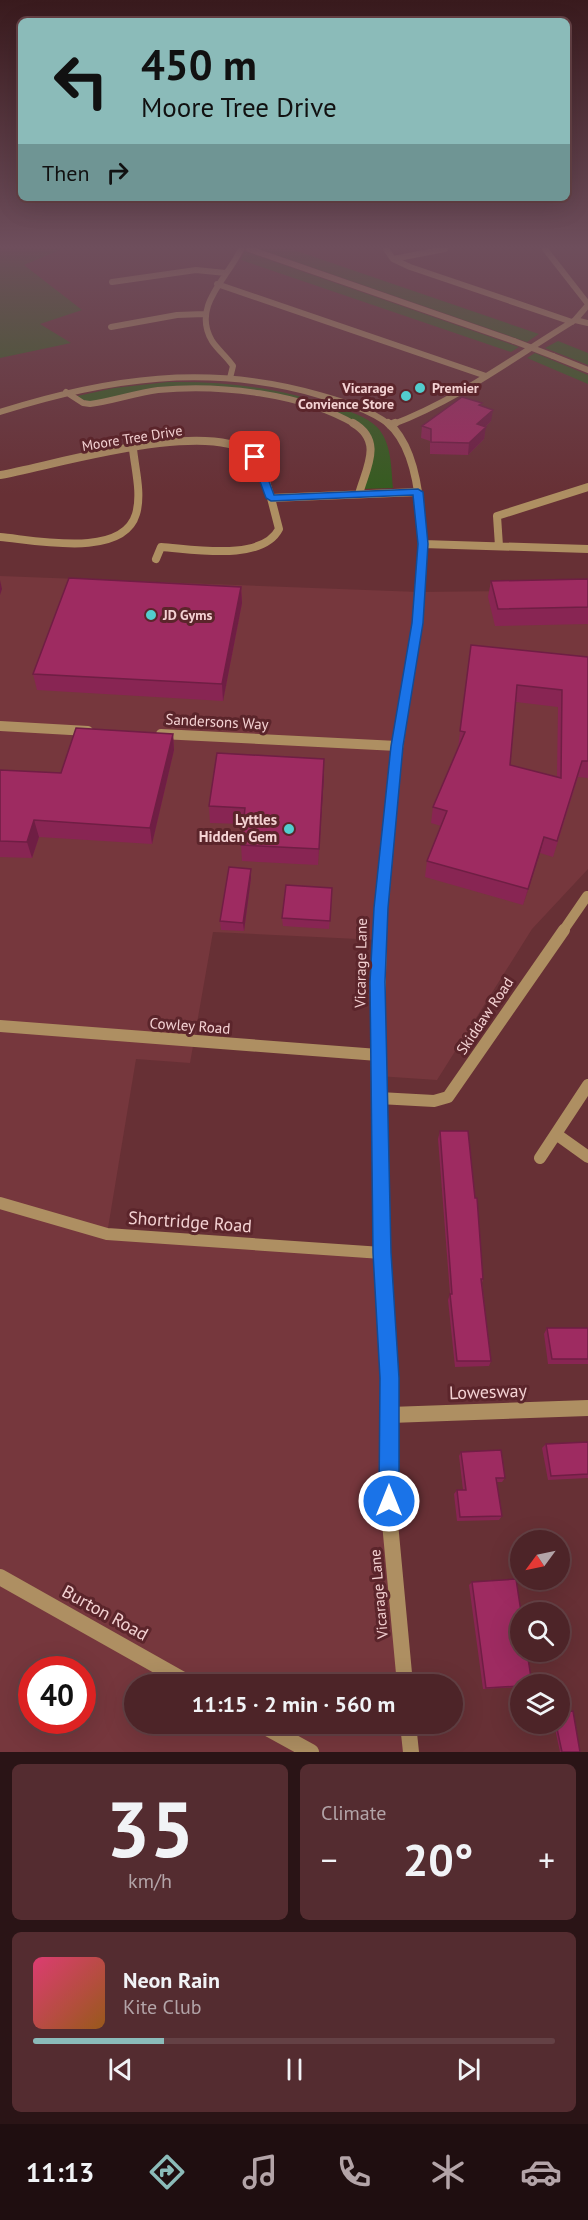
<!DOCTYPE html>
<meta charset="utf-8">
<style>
:root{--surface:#4d2428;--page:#542c30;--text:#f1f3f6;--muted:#b3a4a8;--line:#644145;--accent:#8bbbb9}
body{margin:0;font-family:"PT Sans",sans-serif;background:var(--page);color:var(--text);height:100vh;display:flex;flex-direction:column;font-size:22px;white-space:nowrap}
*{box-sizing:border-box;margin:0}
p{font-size:20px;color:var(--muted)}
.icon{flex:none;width:33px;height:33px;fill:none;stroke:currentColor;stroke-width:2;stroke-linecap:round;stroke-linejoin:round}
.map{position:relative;height:1752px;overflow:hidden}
.sheet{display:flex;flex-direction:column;gap:12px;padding:12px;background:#2a1416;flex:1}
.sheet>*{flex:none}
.top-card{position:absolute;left:18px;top:18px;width:552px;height:183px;border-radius:9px;box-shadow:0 6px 24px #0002,0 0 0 2px var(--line);background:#8bbbb9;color:#111;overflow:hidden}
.needle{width:39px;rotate:237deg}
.controls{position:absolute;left:510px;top:1530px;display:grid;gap:12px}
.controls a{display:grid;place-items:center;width:60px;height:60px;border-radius:50%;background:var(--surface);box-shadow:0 6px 24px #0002,0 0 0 2px var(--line);font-size:30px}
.speed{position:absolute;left:18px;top:1656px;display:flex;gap:12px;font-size:30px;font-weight:700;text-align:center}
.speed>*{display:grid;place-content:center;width:78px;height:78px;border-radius:50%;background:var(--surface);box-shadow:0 6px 24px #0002,0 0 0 2px var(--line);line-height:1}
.speed .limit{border:9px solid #d22;background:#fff;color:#111}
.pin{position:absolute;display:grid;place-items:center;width:51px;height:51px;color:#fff;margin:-26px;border-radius:12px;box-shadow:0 3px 9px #0006}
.me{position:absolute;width:66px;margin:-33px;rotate:0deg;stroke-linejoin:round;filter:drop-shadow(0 0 4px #0008)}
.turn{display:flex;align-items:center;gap:21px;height:126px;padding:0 24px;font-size:27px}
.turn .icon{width:78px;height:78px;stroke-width:2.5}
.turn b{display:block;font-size:42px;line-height:51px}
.then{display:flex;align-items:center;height:57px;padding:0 24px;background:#0003;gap:12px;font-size:22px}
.big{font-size:45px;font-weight:600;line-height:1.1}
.sheet .card{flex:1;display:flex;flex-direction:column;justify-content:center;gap:9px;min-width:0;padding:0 21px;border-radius:9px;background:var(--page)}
.sheet .dial{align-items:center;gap:0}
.dial b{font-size:78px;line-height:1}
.song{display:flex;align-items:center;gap:18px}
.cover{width:72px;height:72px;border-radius:9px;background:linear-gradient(135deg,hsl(340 70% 55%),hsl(30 70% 35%))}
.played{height:6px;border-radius:3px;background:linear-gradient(90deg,var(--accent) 25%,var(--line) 25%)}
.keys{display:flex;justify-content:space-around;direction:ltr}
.heat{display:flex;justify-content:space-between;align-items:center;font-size:33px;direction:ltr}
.sheet .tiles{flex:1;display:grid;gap:12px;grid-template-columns:1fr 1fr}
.card:last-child{grid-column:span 2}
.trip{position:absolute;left:124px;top:1674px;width:339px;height:60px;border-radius:30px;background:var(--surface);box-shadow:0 6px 24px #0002,0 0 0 2px var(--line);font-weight:600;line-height:60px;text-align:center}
.dock{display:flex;height:96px;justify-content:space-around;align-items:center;background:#1f0e10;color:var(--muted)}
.dock .icon{width:42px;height:42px}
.dock .on{color:var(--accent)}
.dock b{font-size:27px;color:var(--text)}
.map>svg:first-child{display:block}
</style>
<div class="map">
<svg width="588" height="1752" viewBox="0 0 588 1752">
<rect width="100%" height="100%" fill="#673035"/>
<path fill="#76373d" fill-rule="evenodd" d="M0,576L419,592L588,590V869L532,929L437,1080L378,1076L379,940L213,932L190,1063L136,1059L107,1234L382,1253L405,1684H135V1724H408L411,1752H0ZM32,1670H82V1720H32Z"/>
<path fill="#355c1f" d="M0,249H62L24,265L82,310L40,324L71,343L0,358Z
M259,249H291L539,334L527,342Z
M244,251L519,347L511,352L241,260Z
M558,341L588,353V365L545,348Z
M535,353L588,375V384L527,358Z
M168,382C226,381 281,388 336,407C349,411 367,417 377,427C392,443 391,468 393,488L361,489L372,456L365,431L308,405L237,390H162L97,404L73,397L114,388Z"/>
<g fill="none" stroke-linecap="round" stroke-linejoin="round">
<path stroke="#ae8f62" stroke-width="6" d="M249,249L514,341
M386,249L393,259L410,267L572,322
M545,249L588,304
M393,259L445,249
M112,282L196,270L226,273
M217,284L486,376
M575,320L588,323
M111,327L177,315L204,314
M553,356L588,370
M230,378L233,366C227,357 218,350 212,341C191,306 228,278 241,249
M66,392L83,403L90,404C113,401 135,393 158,390C219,384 302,393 356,425
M0,412C107,378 209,363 319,395C344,402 369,409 390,425
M391,425C458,400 514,357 575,320L588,305"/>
<path stroke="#ae8f62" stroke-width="8" d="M353,423C384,441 366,468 359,494
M388,423C434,462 423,594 413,648
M390,425L395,423
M0,475C56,465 204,419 251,453C263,462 266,484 271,498L418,492
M0,537C35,540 123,559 136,514C142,494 135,469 133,449
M423,544L588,549
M499,546L497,516L588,487
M156,559L161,547C193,549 262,562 279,529L271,498"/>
<path stroke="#ae8f62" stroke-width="10" d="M0,726L88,731
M161,734L397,746
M381,931C384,835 398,741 414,646
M563,931L587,896"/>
<path stroke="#ae8f62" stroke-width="12" d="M381,930L378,1059L385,1293
M0,1026L378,1055
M379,1098L434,1101L448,1097L564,930
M556,1134L588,1157
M540,1158L588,1085
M0,1203L107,1234L382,1253"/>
<path stroke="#ae8f62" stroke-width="16" d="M385,1291L390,1390V1523L405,1684
M390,1415L588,1408
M0,1577L190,1684
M260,1724L311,1752
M408,1724L411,1752"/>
<path stroke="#ae8f62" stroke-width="6" d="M514,341L553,356"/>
</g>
<path fill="#882553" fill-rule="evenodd" d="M481,406L491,421L485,427L484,439L468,455L430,454V441L421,438L422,426Z
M588,579V624L495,626L488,597L491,581Z
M241,587L242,603L223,701L37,690L33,674Z
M471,645L588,657V778L578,777L553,857L540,853L523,905L425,877L427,861L441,826L431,823L433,807L458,748ZM516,702L558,707L557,777L510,765Z
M173,734L174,750L152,844L39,837L32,858L0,857V770L61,773Z
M324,776L318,865L242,861L241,845L243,824L210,823L209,806Z
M251,878L244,931L221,930L220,921Z
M332,888L329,929L283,926L282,918Z
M440,1131L483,1279L482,1283L491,1361L489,1366L455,1367L448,1300L450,1294L438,1139Z
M547,1328H588V1364H548L544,1334Z
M588,1442V1478L548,1480L542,1448L546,1444Z
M461,1452L505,1478L502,1482H497L502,1516L499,1520L457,1521L454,1494L457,1490H463L459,1456Z
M472,1582L520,1684V1687L483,1689L469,1585Z
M554,1724H560L580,1752H560Z"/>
<path fill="#6f1e44" d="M493,410L491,421L476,436L477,424Z
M486,427L484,439L468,455L469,443Z
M0,580L2,589L0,595Z
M241,587L242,603L223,701L222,684Z
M173,734L174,750L152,844L150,828Z
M324,759V776L318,865L319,849Z
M34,820L39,837L32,858L27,842Z
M544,837L540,853L523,905L528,889Z
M251,869V878L244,931L243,923Z"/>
<path fill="#9e2b61" stroke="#6f1e44" stroke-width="1.5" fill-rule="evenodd" d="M462,397L482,403L479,405L493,410L477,424L486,427L469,443L431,442V429L422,426Z
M69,578L241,587L222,684L33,674Z
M588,579V607L498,609L491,581Z
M471,645L588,657V761H582L557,841L544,837L528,889L427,861L447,811L433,807L465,732L460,731ZM517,685L562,690L561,778L510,765Z
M76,728L173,734L150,828L34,820L27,842L0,841V770L61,773Z
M217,753L324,759L319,849L241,845L245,808L209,806Z
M229,867L251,869L243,923L220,921Z
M286,885L332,888L330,921L282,918Z
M440,1131H468L475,1198H477L483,1279H481L491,1361H457L450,1294H452Z
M547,1328H588V1359H552Z
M588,1442V1474L551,1476L546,1444Z
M501,1450L505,1478H496L502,1516L460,1517L457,1490H466L461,1452Z
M516,1579L521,1612L520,1652H527L532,1684H520V1686L486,1688L472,1582Z
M573,1711L580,1752H562L556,1724H560V1713Z"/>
<linearGradient id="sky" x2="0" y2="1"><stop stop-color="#391a1d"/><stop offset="0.5" stop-color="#6e4e5c"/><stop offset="1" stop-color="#6e4e5c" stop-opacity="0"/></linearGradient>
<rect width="588" height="494" fill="url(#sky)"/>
<path fill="#1a73e8" stroke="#114b97" stroke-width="1.5" d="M252,455L260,457L274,495L418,489L423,492L428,544L423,623L403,746L388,908L385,982L391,1253L399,1378V1501L396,1508L389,1511L382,1508L379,1501L380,1378L373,1253L370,982L374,908L391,746L412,623L418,544L413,495L271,501L266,498L251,457Z"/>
<g fill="#52cdce" stroke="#5b252b" stroke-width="2">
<circle cx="420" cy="388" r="6"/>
<circle cx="406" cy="396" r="6"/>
<circle cx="151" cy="615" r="6"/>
<circle cx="289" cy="829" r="6"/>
</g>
<g text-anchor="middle" stroke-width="6" stroke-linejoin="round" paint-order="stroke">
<g font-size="14" font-weight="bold" fill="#f4d2d3" stroke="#5b252b" text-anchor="start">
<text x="394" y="393" text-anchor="end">Vicarage<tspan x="394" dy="16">Convience Store</tspan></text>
<text x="432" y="393">Premier</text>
<text x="163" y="620">JD Gyms</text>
</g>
<g font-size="14" fill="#f4d2d3" stroke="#5b252b">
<text transform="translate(132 438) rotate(-9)" y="5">Moore Tree Drive</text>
</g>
<g font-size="15" fill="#f4d2d3" stroke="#5b252b">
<text transform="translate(217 722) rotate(3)" y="5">Sandersons Way</text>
<text transform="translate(361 963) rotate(-89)" y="5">Vicarage Lane</text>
<text transform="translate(485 1016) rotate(-56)" y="5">Skiddaw Road</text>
<text transform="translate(190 1026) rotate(4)" y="5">Cowley Road</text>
<text transform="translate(379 1594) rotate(-95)" y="5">Vicarage Lane</text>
</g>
<g font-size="15" font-weight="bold" fill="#f4d2d3" stroke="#5b252b" text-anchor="end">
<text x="277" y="825">Lyttles<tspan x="277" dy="17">Hidden Gem</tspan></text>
</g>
<g font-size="18" fill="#f4d2d3" stroke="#5b252b">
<text transform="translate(190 1222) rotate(4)" y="6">Shortridge Road</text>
<text transform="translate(488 1392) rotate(-2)" y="6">Lowesway</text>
<text transform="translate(105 1613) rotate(29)" y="6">Burton Road</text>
</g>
</g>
</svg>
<div class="controls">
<a><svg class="needle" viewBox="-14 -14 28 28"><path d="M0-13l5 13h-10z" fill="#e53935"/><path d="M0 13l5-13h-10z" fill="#b3a4a8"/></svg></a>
<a><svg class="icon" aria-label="search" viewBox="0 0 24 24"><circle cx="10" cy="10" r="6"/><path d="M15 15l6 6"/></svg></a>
<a><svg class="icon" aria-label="layers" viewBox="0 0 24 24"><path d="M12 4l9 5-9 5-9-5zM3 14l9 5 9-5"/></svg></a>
</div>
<div class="speed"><div class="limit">40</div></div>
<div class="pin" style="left:255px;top:457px;background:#d93025"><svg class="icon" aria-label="arrive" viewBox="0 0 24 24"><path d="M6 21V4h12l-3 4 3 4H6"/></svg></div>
<svg class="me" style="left:389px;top:1501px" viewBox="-20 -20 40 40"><circle r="17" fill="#1a73e8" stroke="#fff" stroke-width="3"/><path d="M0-11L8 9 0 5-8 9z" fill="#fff"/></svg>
<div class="trip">11:15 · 2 min · 560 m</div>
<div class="top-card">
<div class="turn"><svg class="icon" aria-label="left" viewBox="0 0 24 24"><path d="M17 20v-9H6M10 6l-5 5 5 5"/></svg><div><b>450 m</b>Moore Tree Drive</div></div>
<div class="then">Then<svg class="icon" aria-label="right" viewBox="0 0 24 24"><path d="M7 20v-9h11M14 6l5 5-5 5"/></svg></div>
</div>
</div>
<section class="sheet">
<div class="tiles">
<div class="card dial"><b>35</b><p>km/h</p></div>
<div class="card"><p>Climate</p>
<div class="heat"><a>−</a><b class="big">20°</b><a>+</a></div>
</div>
<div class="card">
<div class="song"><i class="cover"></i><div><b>Neon Rain</b><p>Kite Club</p></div></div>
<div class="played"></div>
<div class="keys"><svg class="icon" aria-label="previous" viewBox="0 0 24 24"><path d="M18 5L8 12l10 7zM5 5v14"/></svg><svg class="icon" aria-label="pause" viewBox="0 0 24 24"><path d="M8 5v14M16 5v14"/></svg><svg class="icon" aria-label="next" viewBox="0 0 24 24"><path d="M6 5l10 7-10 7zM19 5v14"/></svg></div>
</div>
</div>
</section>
<nav class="dock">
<b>11:13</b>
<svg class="icon on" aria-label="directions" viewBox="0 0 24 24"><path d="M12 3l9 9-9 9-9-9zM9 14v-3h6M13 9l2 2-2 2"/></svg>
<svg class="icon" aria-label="music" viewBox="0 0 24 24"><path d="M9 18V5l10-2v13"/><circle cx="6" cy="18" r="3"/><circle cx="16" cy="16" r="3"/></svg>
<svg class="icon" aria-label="phone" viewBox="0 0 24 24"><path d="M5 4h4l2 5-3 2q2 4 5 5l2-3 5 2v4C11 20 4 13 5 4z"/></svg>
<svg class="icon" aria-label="climate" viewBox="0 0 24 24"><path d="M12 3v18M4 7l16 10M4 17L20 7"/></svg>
<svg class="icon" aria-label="car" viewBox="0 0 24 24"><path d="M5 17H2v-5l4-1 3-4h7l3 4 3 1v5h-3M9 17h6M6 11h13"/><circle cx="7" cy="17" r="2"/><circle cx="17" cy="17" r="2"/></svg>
</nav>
